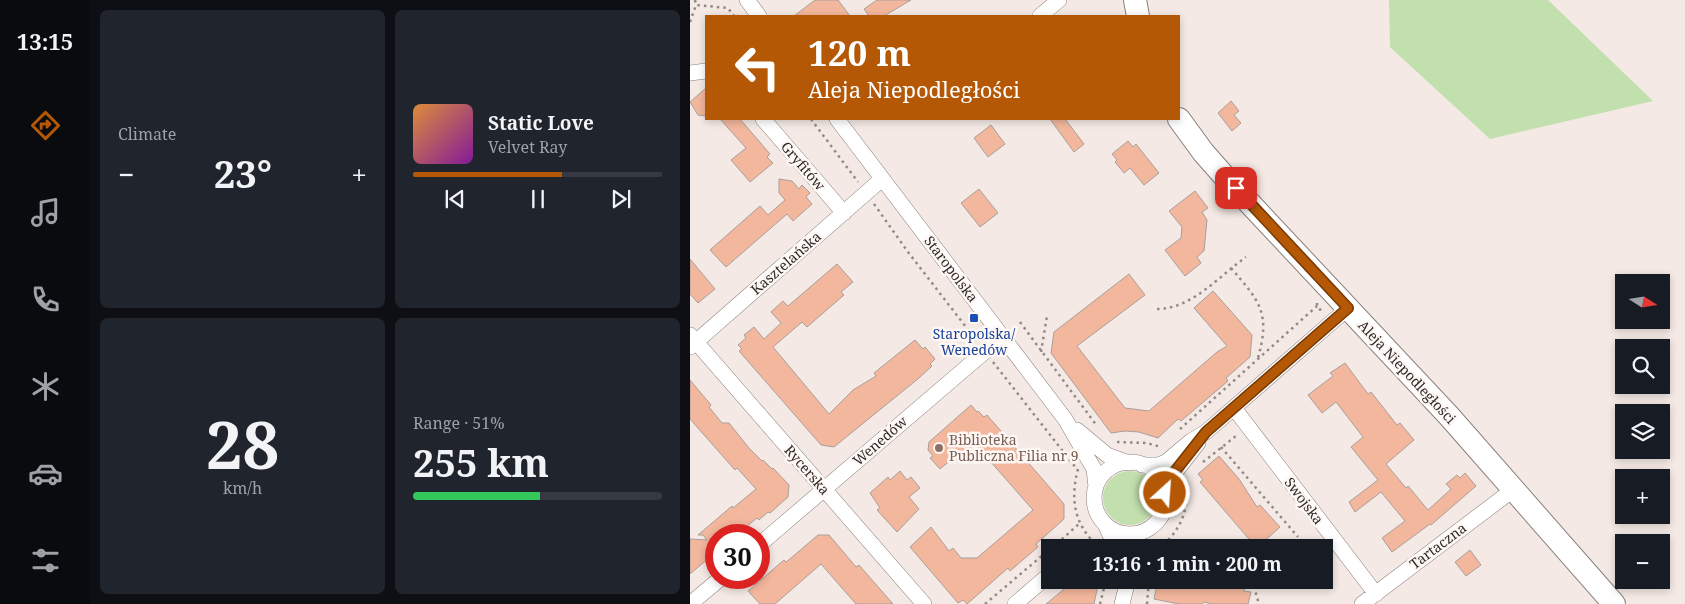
<!DOCTYPE html>
<meta charset="utf-8">
<style>
:root{--surface:#171b24;--page:#20242c;--text:#f1f3f6;--muted:#9ea1a6;--line:#363941;--accent:#b55805}
body{margin:0;font-family:"Noto Serif",serif;background:var(--page);color:var(--text);height:100vh;display:flex;flex-direction:column;font-size:19px;white-space:nowrap}
*{box-sizing:border-box;margin:0}
p{font-size:16px;color:var(--muted)}
.icon{flex:none;width:28px;height:28px;fill:none;stroke:currentColor;stroke-width:2;stroke-linecap:round;stroke-linejoin:round}
.map{position:relative;flex:1;overflow:hidden}
.panel{display:flex;flex-direction:column;gap:10px;padding:10px;background:#0d0f14;width:600px}
.panel>*{flex:none}
.banner{position:absolute;left:15px;top:15px;width:475px;height:105px;border-radius:0px;box-shadow:0 2px 8px #0003;background:#b55805;color:#fff;overflow:hidden}
.needle{width:32px;rotate:102deg}
.controls{position:absolute;left:925px;top:274px;display:grid;gap:10px}
.controls a{display:grid;place-items:center;width:55px;height:55px;border-radius:0px;background:var(--surface);box-shadow:0 2px 8px #0003;font-size:25px}
.speed{position:absolute;left:15px;top:524px;display:flex;gap:10px;font-size:25px;font-weight:700;text-align:center}
.speed>*{display:grid;place-content:center;width:65px;height:65px;border-radius:50%;background:var(--surface);box-shadow:0 2px 8px #0003;line-height:1}
.speed .limit{border:8px solid #d22;background:#fff;color:#111}
.pin{position:absolute;display:grid;place-items:center;width:42px;height:42px;color:#fff;margin:-21px;border-radius:10px;box-shadow:0 2px 8px #0006}
.me{position:absolute;width:55px;margin:-28px;rotate:26deg;stroke-linejoin:round;filter:drop-shadow(0 0 4px #0008)}
.turn{display:flex;align-items:center;gap:18px;height:105px;padding:0 20px;font-size:22px}
.turn .icon{width:65px;height:65px;stroke-width:2.5}
.turn b{display:block;font-size:35px;line-height:42px}
.big{font-size:38px;font-weight:700;line-height:1.1}
.panel .widget{flex:1;display:flex;flex-direction:column;justify-content:center;gap:8px;min-width:0;padding:0 18px;border-radius:8px;background:var(--page)}
.panel .dial{align-items:center;gap:0}
.dial b{font-size:65px;line-height:1}
.song{display:flex;align-items:center;gap:15px}
.cover{width:60px;height:60px;border-radius:8px;background:linear-gradient(135deg,hsl(30 70% 55%),hsl(290 70% 35%))}
.played{height:5px;border-radius:2px;background:linear-gradient(90deg,var(--accent) 60%,var(--line) 60%)}
.keys{display:flex;justify-content:space-around;direction:ltr}
.heat{display:flex;justify-content:space-between;align-items:center;font-size:28px;direction:ltr}
.charge{height:8px;border-radius:4px;background:linear-gradient(90deg,#34c759 51%,var(--line) 0)}
.panel .tiles{flex:1;display:grid;gap:10px;grid-template-columns:repeat(2,1fr)}
.trip{position:absolute;left:351px;top:539px;width:292px;height:50px;border-radius:0px;background:var(--surface);box-shadow:0 2px 8px #0003;font-weight:700;line-height:50px;text-align:center}
main{display:flex;flex:1;min-height:0}
.tabs{display:flex;flex-direction:column;width:90px;justify-content:space-around;align-items:center;background:#090b0e;color:var(--muted)}
.tabs .icon{width:35px;height:35px}
.tabs .active{color:var(--accent)}
.tabs b{font-size:22px;color:var(--text)}
.map>svg:first-child{display:block}
</style>
<main>
<nav class="tabs">
<b>13:15</b>
<svg class="icon active" aria-label="directions" viewBox="0 0 24 24"><path d="M12 3l9 9-9 9-9-9zM9 14v-3h6M13 9l2 2-2 2"/></svg>
<svg class="icon" aria-label="music" viewBox="0 0 24 24"><path d="M9 18V5l10-2v13"/><circle cx="6" cy="18" r="3"/><circle cx="16" cy="16" r="3"/></svg>
<svg class="icon" aria-label="phone" viewBox="0 0 24 24"><path d="M5 4h4l2 5-3 2q2 4 5 5l2-3 5 2v4C11 20 4 13 5 4z"/></svg>
<svg class="icon" aria-label="climate" viewBox="0 0 24 24"><path d="M12 3v18M4 7l16 10M4 17L20 7"/></svg>
<svg class="icon" aria-label="car" viewBox="0 0 24 24"><path d="M5 17H2v-5l4-1 3-4h7l3 4 3 1v5h-3M9 17h6M6 11h13"/><circle cx="7" cy="17" r="2"/><circle cx="17" cy="17" r="2"/></svg>
<svg class="icon" aria-label="filters" viewBox="0 0 24 24"><path d="M4 7h16M4 17h16"/><circle cx="9" cy="7" r="2"/><circle cx="15" cy="17" r="2"/></svg>
</nav>
<section class="panel">
<div class="tiles">
<div class="widget"><p>Climate</p>
<div class="heat"><a>−</a><b class="big">23°</b><a>+</a></div>
</div>
<div class="widget">
<div class="song"><i class="cover"></i><div><b>Static Love</b><p>Velvet Ray</p></div></div>
<div class="played"></div>
<div class="keys"><svg class="icon" aria-label="previous" viewBox="0 0 24 24"><path d="M18 5L8 12l10 7zM5 5v14"/></svg><svg class="icon" aria-label="pause" viewBox="0 0 24 24"><path d="M8 5v14M16 5v14"/></svg><svg class="icon" aria-label="next" viewBox="0 0 24 24"><path d="M6 5l10 7-10 7zM19 5v14"/></svg></div>
</div>
<div class="widget dial"><b>28</b><p>km/h</p></div>
<div class="widget"><p>Range · 51%</p><b class="big">255 km</b><div class="charge"></div></div>
</div>
</section>
<div class="map">
<svg width="995" height="604" viewBox="0 0 995 604">
<rect width="100%" height="100%" fill="#f4e9e4"/>
<path fill="#c2dfae" d="M699,0H858L963,101L800,139L700,47Z
M413 498a27 27 0 1 1 54 0a27 27 0 1 1-54 0Z"/>
<path fill="#f2b79d" stroke="#a99f9b" d="M125,0H148L160,16H104Z
M187,0H221L194,16H179L174,9Z
M16,88V116L8,115L0,102Z
M541,101L549,111L544,115L551,123L542,131L528,113Z
M30,119H50L80,154L77,157L83,163L60,182L41,160L56,148Z
M360,119H375L394,144L384,152Z
M301,125L315,144L298,157L284,138Z
M438,141L443,147L446,144L469,173L454,185L440,168L434,173L425,162L427,160L422,154Z
M89,179L102,181L109,189L112,185L120,193L116,197L122,204L103,221L97,214L36,267L20,250L70,206L78,215L95,200L89,193Z
M289,189L308,213L290,227L271,203Z
M505,191L518,208L512,212L517,220L514,251L507,257L511,263L495,276L475,250L491,238L492,227L479,211Z
M0,259L25,289L8,303L0,294Z
M147,264L163,282L151,292L154,295L117,327L112,322L83,347L139,414L163,390L186,376L184,373L225,340L233,349L235,347L245,359L240,364L242,366L229,378L144,447L131,445L49,351L52,349L48,345L56,338L54,335L64,327L74,339L91,323L81,312L93,301L98,306Z
M439,274L455,295L387,346L435,408L459,411L527,352L537,346L504,308L523,291L562,335L560,357L536,378L538,381L491,421L488,419L468,438L449,432L435,431L421,433L361,353L364,332Z
M655,363L678,394L681,392L707,425L710,423L724,440L696,464L716,488L718,486L738,510L761,489L756,484L767,475L770,478L775,473L786,486L741,525L740,524L702,552L692,538L715,521L691,492L665,512L659,502L688,480L661,447L673,437L646,402L632,413L618,395L643,376L640,373Z
M0,380L21,405L19,407L32,423H39L59,448L72,461L73,460L82,469L83,468L99,485L98,497L80,513L78,512L69,520L67,518L46,535H26V552L0,574V539L17,540L13,535H8L42,506L43,508L66,489L47,468L45,470L0,419Z
M281,405L287,412L288,411L294,417L297,415L374,504V519L346,544L348,547L320,571L318,568L277,604L273,600L268,603L220,547L241,527L259,551L263,548L271,558H287L343,510L285,444L264,462L262,459L250,469L240,458L243,456L238,450L239,442Z
M529,456L549,479L567,507L570,505L590,527L570,545L565,540L562,542L558,538L510,482L513,480L508,474Z
M210,471L217,480L221,477L230,488L219,497L229,509L207,532L187,510L190,508L180,493L198,477L200,480Z
M128,535H139L166,567L169,565L203,604H166L131,564L85,604H70L58,591L94,560L96,562L101,558Z
M780,550L791,565L776,576L765,562Z
M385,580H409L404,604H356Z
M468,580H524L555,587L554,591L561,592L558,604H522L514,602L512,604H489L464,599Z"/>
<g fill="none" stroke-linecap="round" stroke-linejoin="round">
<g stroke="#8a807c" stroke-width="16">
<path id="street" d="M57,0L69,16
M350,16L369,0
M0,73L16,71
M73,119L154,213
M147,119L375,419L404,469L406,487
M0,335L234,604
M0,347L192,179
M544,408L686,594
M387,430L417,455L439,463
M404 498a36 36 0 1 1 72 0a36 36 0 1 1-72 0Z
M452,465H468L476,462L501,441L516,432L658,308
M475,493L483,475L508,443
M415,524L426,548
M69,545L312,337
M0,604L31,578
M325,604L360,574
M432,604L438,580
M672,604L824,489"/>
</g>
<g stroke="#8a807c" stroke-width="24">
<path id="secondary" d="M445,0L448,16
M489,119L513,152L535,177L759,416L924,604"/>
</g>
<path stroke="#918a87" stroke-width="2.5" stroke-dasharray="2.5 4" stroke-linecap="butt" d="M5,0L6,5L38,8L44,16
M0,22L6,5
M121,119L168,182
M184,204L218,252L286,340
M541,268C569,301 581,312 568,358
M627,303V306L633,313
M467,309C502,309 529,276 556,257
M330,322L407,426
M351,352L357,316
M303,362L386,468
M490,429L627,306
M427,442L457,443L471,447
M531,447L608,537
M513,462L546,436
M388,469C380,499 384,525 408,546
M362,548L390,523
M468,548C491,533 499,508 497,482
M562,580L569,604
M295,604L360,549
M410,604L416,580
M457,604L459,580"/>
<use href="#street" stroke="#fff" stroke-width="15"/>
<use href="#secondary" stroke="#fff" stroke-width="22"/>
</g>
<g fill="none" stroke-linecap="round" stroke-linejoin="round">
<g stroke="#763903" stroke-width="12">
<path id="route" d="M475,493L482,475L516,432L658,308L546,188"/>
</g>
<use href="#route" stroke="#b55805" stroke-width="9"/>
</g>
<rect fill="#1a4fb4" stroke="#fef7f4" stroke-width="2" x="279" y="313" width="10" height="10" rx="2.5"/>
<circle fill="#8d6e63" stroke="#fef7f4" stroke-width="2" cx="249" cy="448" r="5"/>
<g text-anchor="middle" stroke-width="5" stroke-linejoin="round" paint-order="stroke">
<g font-size="14" fill="#2f2b2a" stroke="#fef7f4">
<text transform="translate(113 166) rotate(49)" y="5">Gryfitów</text>
<text transform="translate(96 263) rotate(-41)" y="5">Kasztelańska</text>
<text transform="translate(261 269) rotate(53)" y="5">Staropolska</text>
<text transform="translate(717 372) rotate(47)" y="5">Aleja Niepodległości</text>
<text transform="translate(190 441) rotate(-41)" y="5">Wenedów</text>
<text transform="translate(117 470) rotate(49)" y="5">Rycerska</text>
<text transform="translate(614 501) rotate(53)" y="5">Swojska</text>
<text transform="translate(748 546) rotate(-37)" y="5">Tartaczna</text>
</g>
<g font-size="14" fill="#164399" stroke="#fef7f4">
<text x="284" y="339">Staropolska/<tspan x="284" dy="16">Wenedów</tspan></text>
</g>
<g font-size="14" fill="#785e54" stroke="#fef7f4" text-anchor="start">
<text x="259" y="445">Biblioteka<tspan x="259" dy="16">Publiczna Filia nr 9</tspan></text>
</g>
</g>
</svg>
<div class="controls">
<a><svg class="needle" viewBox="-14 -14 28 28"><path d="M0-13l5 13h-10z" fill="#e53935"/><path d="M0 13l5-13h-10z" fill="#9ea1a6"/></svg></a>
<a><svg class="icon" aria-label="search" viewBox="0 0 24 24"><circle cx="10" cy="10" r="6"/><path d="M15 15l6 6"/></svg></a>
<a><svg class="icon" aria-label="layers" viewBox="0 0 24 24"><path d="M12 4l9 5-9 5-9-5zM3 14l9 5 9-5"/></svg></a>
<a>+</a>
<a>−</a>
</div>
<div class="speed"><div class="limit">30</div></div>
<div class="pin" style="left:546px;top:188px;background:#d93025"><svg class="icon" aria-label="arrive" viewBox="0 0 24 24"><path d="M6 21V4h12l-3 4 3 4H6"/></svg></div>
<svg class="me" style="left:475px;top:493px" viewBox="-20 -20 40 40"><circle r="17" fill="#b55805" stroke="#fff" stroke-width="3"/><path d="M0-11L8 9 0 5-8 9z" fill="#fff"/></svg>
<div class="trip">13:16 · 1 min · 200 m</div>
<div class="banner">
<div class="turn"><svg class="icon" aria-label="left" viewBox="0 0 24 24"><path d="M17 20v-9H6M10 6l-5 5 5 5"/></svg><div><b>120 m</b>Aleja Niepodległości</div></div>
</div>
</div>
</main>
